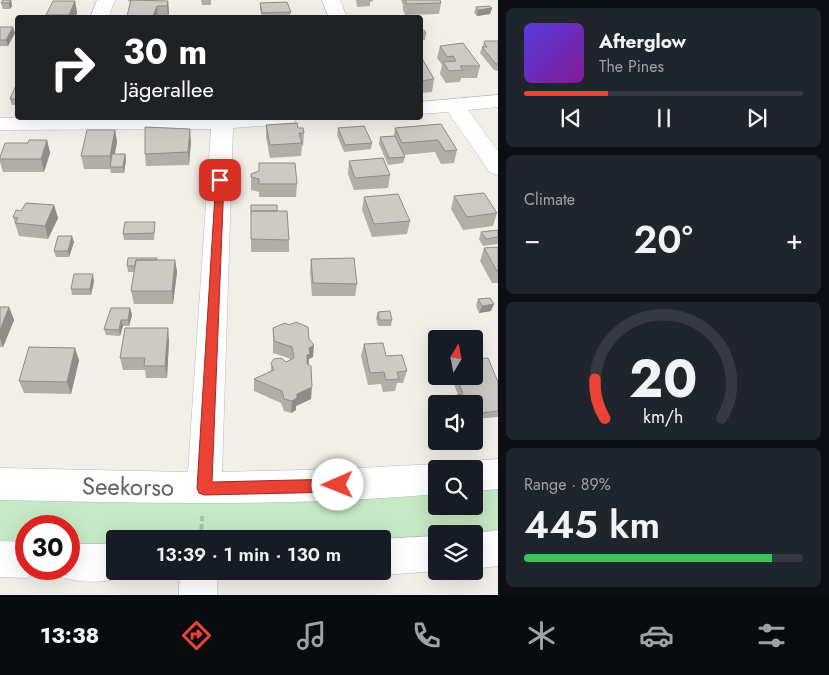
<!DOCTYPE html>
<meta charset="utf-8">
<style>
:root{--surface:#171b24;--page:#20242c;--text:#f1f3f6;--muted:#9ea1a6;--line:#363941;--accent:#ea4335}
body{margin:0;font-family:Jost,sans-serif;background:var(--page);color:var(--text);height:100vh;display:flex;flex-direction:column;font-size:19px;white-space:nowrap}
*{box-sizing:border-box;margin:0}
p{font-size:16px;color:var(--muted)}
.icon{flex:none;width:28px;height:28px;fill:none;stroke:currentColor;stroke-width:2;stroke-linecap:round;stroke-linejoin:round}
.map{position:relative;flex:1;overflow:hidden}
.details{display:flex;flex-direction:column;gap:8px;padding:8px;background:#0d0f14;width:331px}
.details>*{flex:none}
.hud{position:absolute;left:15px;top:15px;width:408px;height:105px;border-radius:5px;box-shadow:0 5px 20px #0002;background:#202124;color:#fff;overflow:hidden}
.needle{width:32px;rotate:10deg}
.buttons{position:absolute;left:428px;top:330px;display:grid;gap:10px}
.buttons a{display:grid;place-items:center;width:55px;height:55px;border-radius:5px;background:var(--surface);box-shadow:0 5px 20px #0002;font-size:25px}
.speed{position:absolute;left:15px;top:515px;display:flex;gap:10px;font-size:25px;font-weight:700;text-align:center}
.speed>*{display:grid;place-content:center;width:65px;height:65px;border-radius:50%;background:var(--surface);box-shadow:0 5px 20px #0002;line-height:1}
.speed .limit{border:8px solid #d22;background:#fff;color:#111}
.pin{position:absolute;display:grid;place-items:center;width:42px;height:42px;color:#fff;margin:-21px;border-radius:10px;box-shadow:0 2px 8px #0006}
.me{position:absolute;width:55px;margin:-28px;rotate:269deg;stroke-linejoin:round;filter:drop-shadow(0 0 4px #0008)}
.turn{display:flex;align-items:center;gap:18px;height:105px;padding:0 25px;font-size:22px}
.turn .icon{width:65px;height:65px;stroke-width:2.5}
.turn b{display:block;font-size:35px;line-height:42px}
.big{font-size:38px;font-weight:600;line-height:1.1}
.details .widget{flex:1;display:flex;flex-direction:column;justify-content:center;gap:8px;min-width:0;padding:0 18px;border-radius:8px;background:var(--page)}
.details .dial{align-items:center;gap:0}
.dial svg{height:130px;overflow:visible;fill:none;stroke:var(--line);stroke-width:7;stroke-linecap:round;text-anchor:middle}
.dial text{fill:var(--text);stroke:none}
.song{display:flex;align-items:center;gap:15px}
.cover{width:60px;height:60px;border-radius:8px;background:linear-gradient(135deg,hsl(250 70% 55%),hsl(290 70% 35%))}
.played{height:5px;border-radius:2px;background:linear-gradient(90deg,var(--accent) 30%,var(--line) 30%)}
.keys{display:flex;justify-content:space-around;direction:ltr}
.heat{display:flex;justify-content:space-between;align-items:center;font-size:28px;direction:ltr}
.charge{height:8px;border-radius:4px;background:linear-gradient(90deg,#34c759 89%,var(--line) 0)}
.trip{position:absolute;left:106px;top:530px;width:285px;height:50px;border-radius:5px;background:var(--surface);box-shadow:0 5px 20px #0002;font-weight:600;line-height:50px;text-align:center}
.dock{display:flex;height:80px;justify-content:space-around;align-items:center;background:#090b0e;color:var(--muted)}
.dock .icon{width:35px;height:35px}
.dock .active{color:var(--accent)}
.dock b{font-size:22px;color:var(--text)}
main{display:flex;flex:1;min-height:0}
.map>svg:first-child{display:block}
</style>
<main>
<div class="map">
<svg width="498" height="595" viewBox="0 0 498 595">
<rect width="100%" height="100%" fill="#f1efe8"/>
<path fill="#c5e8c5" d="M498,487V534H436V539L383,543L382,539H115V549H69V526H26V547H0V498L393,495L436,491V506H474V489Z"/>
<g fill="none" stroke-linecap="round" stroke-linejoin="round">
<g stroke="#b5b8bc" stroke-width="1">
<path id="minor" d="M97,0H115L108,18H90Z
M322,0H340L347,18H329Z
M498,95V107L468,110L498,151V175L490,173L448,112L420,114V102Z
M0,118H296L294,123L286,124L233,128L222,472L338,469L436,464L448,469H436V494C291,507 146,503 0,500V468L188,472L211,129L0,130Z
M498,459V489L474,491V469H460L462,465L474,461Z
M498,530V566L474,569L472,534Z
M436,536V571H438L382,575L373,571H382V539Z
M0,541L26,542V569H41L39,573L26,578L0,577Z
M69,544H115V571H130L128,575C107,584 77,584 56,575L53,569H69Z
M180,571H218L217,595H179Z"/>
</g>
<path stroke="#9cc7a9" stroke-width="4" stroke-dasharray="6 3" stroke-linecap="butt" d="M201,539L202,516"/>
<use href="#minor" fill="#fff" fill-rule="evenodd"/>
</g>
<path fill="#afaea9" d="M3,0H35H11L12,6L10,9H3L1,3Z
M128,0H155V1H168L169,13L168,18H128L130,2H129Z
M201,0H211V5H202Z
M356,0H373V1L370,2V6L357,7Z
M401,0H440L441,3L439,14L405,15L403,10V5Z
M75,1L77,13L75,18H47L46,15Z
M260,3L291,12L290,18H262L260,9Z
M476,7L492,8L490,14L477,16L474,13Z
M0,27L15,33L8,46H0Z
M420,31L426,33L425,40H420Z
M498,41V71L494,70L480,53L484,43Z
M440,46L480,66L477,78H461L460,82L446,83L440,74L442,65L437,58Z
M420,55L434,79L432,92L420,93Z
M17,83L18,105H12L10,99Z
M441,124L457,150L454,163L441,164L435,152L404,155L405,157L403,163L388,165L379,144L380,137L394,136L395,128Z
M266,125L298,128L304,133L303,146H302L301,156L270,158L266,137Z
M338,128L372,143L371,149L344,152L337,135Z
M115,130L117,142L115,154H125L126,160L124,173H111L110,169H84L81,156Z
M47,140L50,153L44,172H3L0,162V157L28,143Z
M191,141L189,165L146,166L145,154Z
M349,161L390,175L388,188L354,190L348,174Z
M251,174L297,184L296,197H259V192L251,190Z
M454,196L497,213L493,226L463,230L451,209Z
M364,197L410,221L407,234L372,237L362,210Z
M54,205L58,218L48,239L19,236L13,217L21,211Z
M251,205L277,211L289,240V252H251Z
M155,222V228L154,240H124L123,234Z
M498,230V244L483,246L479,239L481,232Z
M74,242L69,257H56L54,251Z
M498,247V283H492L480,261L484,248Z
M311,259L357,284L355,296H312L310,271Z
M157,260H175L177,272L173,304H134L131,291L134,272H128L127,266Z
M94,281L91,295H72L71,289Z
M478,299L491,311L479,313L476,306Z
M0,307H9L14,320L3,347H0Z
M130,308L132,315L129,326H123L120,336L106,335L104,329Z
M378,312L392,320L391,326H378L376,318Z
M273,328L309,339L313,357L309,359V365L311,399L296,406V410L291,413L284,411L281,403L254,391V379L271,371V363L286,362L291,359L273,353Z
M169,340L167,378H146L145,370H123L120,358Z
M364,344L386,356L407,371L403,383H397L395,391L383,392L381,384L368,385L361,356Z
M79,360L71,394L24,393L19,381Z
M451,376H474L498,382V417L474,419V404H450V402L452,396L458,395Z"/>
<path fill="#8f8d8a" d="M11,0L12,6L10,9L9,3Z
M75,1L77,13L75,18H69V15Z
M168,1L169,13L168,18L167,6Z
M157,6L158,17L153,18V16Z
M492,8L490,14L477,16L478,10Z
M13,27L15,33L8,46L6,40Z
M190,129L191,141L189,165L188,152Z
M115,130L117,142L112,167L110,156Z
M47,140L50,153L44,172L41,159Z
M125,154L126,160L124,173L123,167Z
M54,205L58,218L48,239L45,226Z
M72,236L74,242L69,257L68,251Z
M175,260L177,272L173,304L172,291Z
M93,274L94,281L91,295L90,289Z
M494,304L491,311L479,313L482,306Z
M9,307L14,320L3,347L0,338V330Z
M130,308L132,315L129,326L128,320Z
M121,320L123,326L120,336L119,330Z
M168,328L169,340L167,378L165,366Z
M314,345L313,357L309,359L308,366L305,367L307,355L309,348Z
M75,348L79,360L71,394L67,382Z
M312,387L311,399L296,406V410L291,413L292,401L297,394Z"/>
<path fill="#cccac5" stroke="#8f8d8a" d="M3,0H11L9,3H1Z
M131,0L168,1L167,6H157L153,16H127Z
M405,0H440L441,3L407,4Z
M53,1H75L69,15H46Z
M287,2L291,12L262,13L260,3Z
M489,6L492,8L478,10L476,7Z
M0,27H13L6,40H0Z
M424,30L426,33L420,34V31Z
M485,41H498V64H496L482,47H487L484,43Z
M463,43L480,66H460L463,70L449,71L443,62L456,61L453,56L447,57L440,46Z
M420,55L434,79L420,81Z
M17,83L18,99H10Z
M297,123L298,128H303L304,133H299L302,143L270,145L266,125Z
M441,124L457,150L445,151L438,140L402,143L395,128Z
M364,126L372,143L345,145L338,128Z
M145,127L190,129L188,152L145,154Z
M87,130H115L110,156H81Z
M395,136L405,157L389,158L380,137Z
M29,140H47L41,159H0V157L5,143H28Z
M112,154H125L123,167H110Z
M383,158L390,175L355,178L349,161Z
M259,163H295L297,184H259V179L251,177V174L259,171Z
M484,193L497,213L467,217L454,196Z
M398,194L410,221L374,224L364,197Z
M26,203L54,205L45,226L15,223L18,218L13,217L16,210L21,211Z
M251,205H277V211H251Z
M251,211H287L289,240L251,239Z
M125,222H155L154,233L123,234Z
M498,230V237L486,239L481,232Z
M58,236H72L68,251H54Z
M498,247V271H497L484,248Z
M128,258H157V260H136L135,266H127Z
M354,258L357,284L313,283L311,259Z
M136,260H175L172,291H131Z
M74,274H93L90,289H71Z
M490,298L494,304L482,306L478,299Z
M0,307H9L0,330Z
M111,308H130L128,320H121L119,330L104,329Z
M390,311L392,320H379L378,312Z
M296,322L308,327L309,339L314,345L309,348L310,354L307,355V364L311,366L312,387L297,394V398L292,401L284,399L282,391L254,379L274,370L271,363L274,359L281,358L286,362L294,358L292,347L274,341L273,328L285,323L289,325Z
M125,328H168L165,366H144L145,358H120Z
M383,343L386,356L402,355L407,371L397,372L399,379L386,380L384,372L370,373L364,344Z
M29,347L75,348L67,382L19,381Z
M488,358L498,382V411L474,414V404H455L452,396L463,394L456,376H474V359Z"/>
<path fill="#ea4335" stroke="#982c22" d="M216,177H223L224,180L212,482L338,479L343,481L345,485L343,490L338,492L204,495L199,493L197,488Z"/>
<g text-anchor="middle" stroke-width="4.5" stroke-linejoin="round" paint-order="stroke">
<g font-size="24" fill="#5f6368" stroke="#fff">
<text transform="translate(128 487) rotate(1)" y="8">Seekorso</text>
</g>
</g>
</svg>
<div class="buttons">
<a><svg class="needle" viewBox="-14 -14 28 28"><path d="M0-13l5 13h-10z" fill="#e53935"/><path d="M0 13l5-13h-10z" fill="#9ea1a6"/></svg></a>
<a><svg class="icon" aria-label="sound" viewBox="0 0 24 24"><path d="M4 9h4l5-4v14l-5-4H4zM17 9q2 3 0 6"/></svg></a>
<a><svg class="icon" aria-label="search" viewBox="0 0 24 24"><circle cx="10" cy="10" r="6"/><path d="M15 15l6 6"/></svg></a>
<a><svg class="icon" aria-label="layers" viewBox="0 0 24 24"><path d="M12 4l9 5-9 5-9-5zM3 14l9 5 9-5"/></svg></a>
</div>
<div class="speed"><div class="limit">30</div></div>
<div class="pin" style="left:220px;top:180px;background:#d93025"><svg class="icon" aria-label="arrive" viewBox="0 0 24 24"><path d="M6 21V4h12l-3 4 3 4H6"/></svg></div>
<svg class="me" style="left:338px;top:485px" viewBox="-20 -20 40 40"><circle r="19" fill="#fff"/><path d="M0-13L10 11 0 6-10 11z" fill="#ea4335"/></svg>
<div class="trip">13:39 · 1 min · 130 m</div>
<div class="hud">
<div class="turn"><svg class="icon" aria-label="right" viewBox="0 0 24 24"><path d="M7 20v-9h11M14 6l5 5-5 5"/></svg><div><b>30 m</b>Jägerallee</div></div>
</div>
</div>
<section class="details">
<div class="widget">
<div class="song"><i class="cover"></i><div><b>Afterglow</b><p>The Pines</p></div></div>
<div class="played"></div>
<div class="keys"><svg class="icon" aria-label="previous" viewBox="0 0 24 24"><path d="M18 5L8 12l10 7zM5 5v14"/></svg><svg class="icon" aria-label="pause" viewBox="0 0 24 24"><path d="M8 5v14M16 5v14"/></svg><svg class="icon" aria-label="next" viewBox="0 0 24 24"><path d="M6 5l10 7-10 7zM19 5v14"/></svg></div>
</div>
<div class="widget"><p>Climate</p>
<div class="heat"><a>−</a><b class="big">20°</b><a>+</a></div>
</div>
<div class="widget dial"><svg viewBox="0 0 100 80">
<path d="M14 69A42 42 0 1 1 86 69"/>
<path d="M14 69A42 42 0 0 1 8 45" stroke="#ea4335"/>
<text x="50" y="56" font-size="32" font-weight="700">20</text>
<text x="50" y="72" font-size="11">km/h</text>
</svg></div>
<div class="widget"><p>Range · 89%</p><b class="big">445 km</b><div class="charge"></div></div>
</section>
</main>
<nav class="dock">
<b>13:38</b>
<svg class="icon active" aria-label="directions" viewBox="0 0 24 24"><path d="M12 3l9 9-9 9-9-9zM9 14v-3h6M13 9l2 2-2 2"/></svg>
<svg class="icon" aria-label="music" viewBox="0 0 24 24"><path d="M9 18V5l10-2v13"/><circle cx="6" cy="18" r="3"/><circle cx="16" cy="16" r="3"/></svg>
<svg class="icon" aria-label="phone" viewBox="0 0 24 24"><path d="M5 4h4l2 5-3 2q2 4 5 5l2-3 5 2v4C11 20 4 13 5 4z"/></svg>
<svg class="icon" aria-label="climate" viewBox="0 0 24 24"><path d="M12 3v18M4 7l16 10M4 17L20 7"/></svg>
<svg class="icon" aria-label="car" viewBox="0 0 24 24"><path d="M5 17H2v-5l4-1 3-4h7l3 4 3 1v5h-3M9 17h6M6 11h13"/><circle cx="7" cy="17" r="2"/><circle cx="17" cy="17" r="2"/></svg>
<svg class="icon" aria-label="filters" viewBox="0 0 24 24"><path d="M4 7h16M4 17h16"/><circle cx="9" cy="7" r="2"/><circle cx="15" cy="17" r="2"/></svg>
</nav>
